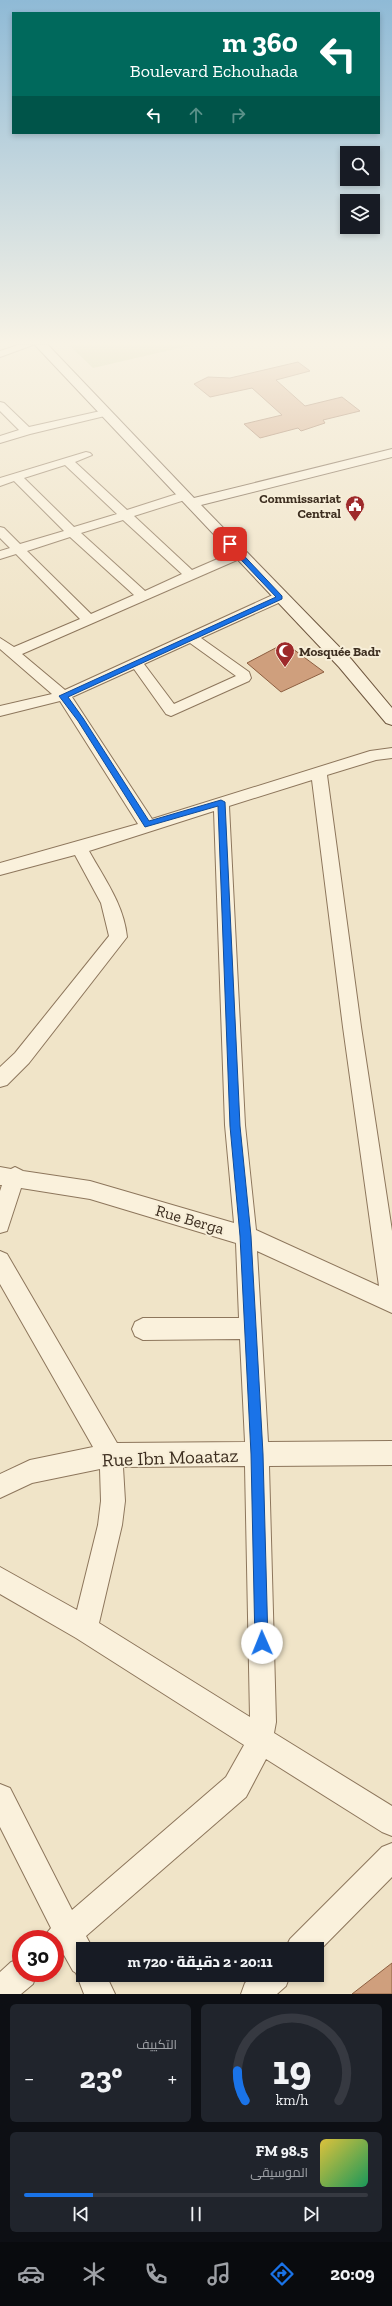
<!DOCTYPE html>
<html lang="ar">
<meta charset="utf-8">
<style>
:root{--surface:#171b24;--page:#20242c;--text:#f1f3f6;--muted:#9ea1a6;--line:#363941;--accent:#1a73e8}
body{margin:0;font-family:"Zilla Slab",Cairo,serif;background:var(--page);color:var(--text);direction:rtl;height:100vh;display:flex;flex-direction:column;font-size:15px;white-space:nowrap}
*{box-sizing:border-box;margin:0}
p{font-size:13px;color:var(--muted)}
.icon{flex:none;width:22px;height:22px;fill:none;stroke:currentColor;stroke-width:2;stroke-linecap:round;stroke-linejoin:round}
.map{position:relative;height:1994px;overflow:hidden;direction:ltr}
.panel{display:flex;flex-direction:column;gap:10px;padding:10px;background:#0d0f14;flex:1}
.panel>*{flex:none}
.guide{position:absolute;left:12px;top:12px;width:368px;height:122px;border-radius:0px;box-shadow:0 2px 6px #0003;direction:rtl;background:#00695c;color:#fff;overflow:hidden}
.fabs{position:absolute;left:340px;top:146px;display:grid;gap:8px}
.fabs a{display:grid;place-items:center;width:40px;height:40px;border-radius:0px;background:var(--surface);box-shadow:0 2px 6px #0003;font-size:20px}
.speed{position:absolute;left:12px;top:1930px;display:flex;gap:8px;font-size:20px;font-weight:700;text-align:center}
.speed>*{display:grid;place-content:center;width:52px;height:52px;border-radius:50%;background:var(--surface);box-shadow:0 2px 6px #0003;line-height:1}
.speed .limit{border:6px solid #d22;background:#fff;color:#111}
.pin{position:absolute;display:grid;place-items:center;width:34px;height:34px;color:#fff;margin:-17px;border-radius:8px;box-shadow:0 2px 6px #0006}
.me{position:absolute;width:44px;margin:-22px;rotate:359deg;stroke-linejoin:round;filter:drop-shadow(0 0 3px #0008)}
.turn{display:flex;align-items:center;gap:14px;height:84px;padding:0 16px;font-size:18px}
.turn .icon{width:52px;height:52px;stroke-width:2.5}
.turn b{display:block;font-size:28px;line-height:34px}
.lanes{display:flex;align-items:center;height:38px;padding:0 16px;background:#0003;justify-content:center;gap:20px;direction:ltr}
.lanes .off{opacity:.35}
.big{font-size:30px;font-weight:800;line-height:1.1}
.panel .widget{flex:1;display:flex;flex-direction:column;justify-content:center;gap:6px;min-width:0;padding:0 14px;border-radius:6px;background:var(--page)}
.panel .dial{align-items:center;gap:0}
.dial svg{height:104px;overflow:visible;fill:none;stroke:var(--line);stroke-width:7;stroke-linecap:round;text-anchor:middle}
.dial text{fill:var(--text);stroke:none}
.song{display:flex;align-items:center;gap:12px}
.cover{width:48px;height:48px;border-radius:6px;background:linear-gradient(135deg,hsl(50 70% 55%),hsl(150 70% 35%))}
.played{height:4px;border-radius:2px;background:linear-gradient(90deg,var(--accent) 20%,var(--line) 20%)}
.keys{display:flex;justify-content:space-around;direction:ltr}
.heat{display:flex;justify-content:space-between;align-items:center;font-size:22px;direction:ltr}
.panel .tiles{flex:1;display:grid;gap:10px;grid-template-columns:1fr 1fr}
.widget:last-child{grid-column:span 2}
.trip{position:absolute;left:76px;top:1942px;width:248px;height:40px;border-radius:0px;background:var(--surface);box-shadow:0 2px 6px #0003;font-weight:800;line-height:40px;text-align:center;direction:rtl}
.tab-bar{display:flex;height:64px;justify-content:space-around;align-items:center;background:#090b0e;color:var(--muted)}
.tab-bar .icon{width:28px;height:28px}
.tab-bar .selected{color:var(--accent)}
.tab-bar b{font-size:18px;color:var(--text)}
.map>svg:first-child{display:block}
</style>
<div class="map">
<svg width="392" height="1994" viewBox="0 0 392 1994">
<rect width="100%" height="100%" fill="#f0e4c8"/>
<path fill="#c9cf9b" d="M69,345H192L93,368Z"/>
<path fill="#cf9f7d" stroke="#8d5f41" d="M298,362L310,371L276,380L305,406L342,397L360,411L323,420L325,423L301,431L298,428L260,438L244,424L282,415L252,388L210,397L194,384L208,377L230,378Z
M285,643L324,672L281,692L247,663Z
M392,1963V1994H352Z"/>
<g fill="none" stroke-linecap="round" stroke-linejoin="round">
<g stroke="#8d765c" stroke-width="2">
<path id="street" d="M18,345H33L0,357V351Z
M0,402L4,403L29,427L105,410L110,413L109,415L30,434L0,443V436L19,430L0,411Z
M86,452L90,453L92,455L75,462L127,510L180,493H188L190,496L188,499L134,516L192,570L236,551L240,550L246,554L244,557L22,654L65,690L275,594L280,593L287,597L285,600L201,638L249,672L251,678L249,681L171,716L166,714L134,669L72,697L152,819L370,751L392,748V758L376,760L327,775L361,1027L392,1231V1313L257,1251L268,1442L392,1441V1465L269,1466L276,1722L274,1733L392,1806V1836L382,1832L266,1759L246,1797L86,1936L93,1949H83V1975H106L115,1994H84L76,1973L73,1971L64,1955L55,1959V1939H42L51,1928L0,1827V1784L10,1788L72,1910L226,1777L244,1745L76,1638L0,1594V1567L77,1610L98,1525L101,1501L100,1469L32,1483L0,1498V1474L30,1460L93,1447L0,1284V1251L7,1254L117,1443L245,1442L240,1339L143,1340L135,1336L132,1329L135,1322L143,1318H239L236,1243L90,1199L21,1188L7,1231L0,1233V1191L2,1185H0V1167L11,1169L15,1167L23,1171L90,1181L234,1223L225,1125L214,811L89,851C104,878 124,905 127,937L29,1063L7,1085L0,1087V1067L15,1053L109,936L101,903L75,855L0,875V863L138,824L60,701L0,716V706L52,694L0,649V638L14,647L80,619L16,554L0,559V551L10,548L0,538V527L4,528L20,544L64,531L14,481L0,486V478ZM65,465L117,514L74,527L24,478ZM123,520L182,574L145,591L81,533ZM70,537L134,595L91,614L27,551ZM190,643L236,676L174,704L144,664ZM312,780L343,1027L379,1286L256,1230L245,1125L229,806ZM245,1466L250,1717L99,1623L122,1525L125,1501L123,1467Z
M392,1843V1877L317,1953V1949H285L290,1939L382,1847Z
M21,1959V1973H37L33,1984L21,1994H0V1972L11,1962Z
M254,1975H290L286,1986L277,1994H241L245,1983Z"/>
</g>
<g stroke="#6f573f" stroke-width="2">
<path id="secondary" d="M35,345H48L194,498L392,449V457L201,505L351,659L392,708V725L386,723L339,667Z"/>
</g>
<use href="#street" fill="#faf1dc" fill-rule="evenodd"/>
<use href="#secondary" fill="#faf1dc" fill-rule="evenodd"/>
</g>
<linearGradient id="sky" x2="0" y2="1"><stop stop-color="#8fbad6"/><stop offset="0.55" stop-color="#f8f3e6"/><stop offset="1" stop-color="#f8f3e6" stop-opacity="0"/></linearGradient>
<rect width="392" height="624" fill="url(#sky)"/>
<path fill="#1a73e8" stroke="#114b97" d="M228,543H232L282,596V599L68,697L83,718L149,821L221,800L225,802L240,1126L251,1236L263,1454L268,1643L266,1647L262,1649L257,1647L255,1643L251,1454L240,1236L230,1126L218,806L145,827L78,721L59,696L276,597L228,546Z"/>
<defs>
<g id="civic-pin" transform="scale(1)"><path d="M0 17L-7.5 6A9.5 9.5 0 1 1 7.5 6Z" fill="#9e2a2b" stroke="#f7eed8"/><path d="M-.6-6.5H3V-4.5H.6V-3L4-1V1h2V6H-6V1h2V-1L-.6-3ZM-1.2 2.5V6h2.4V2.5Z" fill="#fff"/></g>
<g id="mosque-pin" transform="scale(1)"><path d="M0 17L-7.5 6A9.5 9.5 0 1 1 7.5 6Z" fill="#9e2a2b" stroke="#f7eed8"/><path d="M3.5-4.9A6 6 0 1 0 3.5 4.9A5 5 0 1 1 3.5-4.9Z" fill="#fff"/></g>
</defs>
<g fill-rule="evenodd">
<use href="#civic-pin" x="355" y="505"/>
<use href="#mosque-pin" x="285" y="651"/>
</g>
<g text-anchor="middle" stroke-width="4" stroke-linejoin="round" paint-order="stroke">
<g font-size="13" font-weight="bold" fill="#3d2e20" stroke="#f7eed8" text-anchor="end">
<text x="341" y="503">Commissariat<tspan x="341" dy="15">Central</tspan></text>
<text x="299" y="656" text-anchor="start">Mosquée Badr</text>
</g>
<g font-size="16" fill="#3d2e20" stroke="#f7eed8">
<text transform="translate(190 1219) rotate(16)" y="6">Rue Berga</text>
</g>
<g font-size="19" fill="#3d2e20" stroke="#f7eed8">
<text transform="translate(170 1457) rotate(-2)" y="7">Rue Ibn Moaataz</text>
</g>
</g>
</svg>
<div class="fabs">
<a><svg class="icon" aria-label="search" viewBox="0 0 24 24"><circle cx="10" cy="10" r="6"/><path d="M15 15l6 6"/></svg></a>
<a><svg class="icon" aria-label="layers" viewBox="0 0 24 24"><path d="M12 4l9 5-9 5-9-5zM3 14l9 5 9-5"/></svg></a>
</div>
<div class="speed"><div class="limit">30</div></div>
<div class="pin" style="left:230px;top:544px;background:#d93025"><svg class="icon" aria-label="arrive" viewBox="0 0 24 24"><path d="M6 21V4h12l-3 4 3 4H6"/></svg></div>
<svg class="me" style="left:262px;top:1643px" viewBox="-20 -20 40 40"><circle r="19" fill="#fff"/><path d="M0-13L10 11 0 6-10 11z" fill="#1a73e8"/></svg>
<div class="trip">20:11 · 2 دقيقة · 720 m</div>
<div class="guide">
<div class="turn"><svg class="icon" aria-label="left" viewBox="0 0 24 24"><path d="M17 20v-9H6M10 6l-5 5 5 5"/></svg><div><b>360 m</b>Boulevard Echouhada</div></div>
<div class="lanes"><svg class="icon" aria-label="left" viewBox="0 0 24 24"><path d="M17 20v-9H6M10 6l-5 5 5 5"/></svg><svg class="icon off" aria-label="ahead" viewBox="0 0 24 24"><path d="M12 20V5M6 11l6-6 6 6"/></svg><svg class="icon off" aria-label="right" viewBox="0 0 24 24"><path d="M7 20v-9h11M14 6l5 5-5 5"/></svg></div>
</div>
</div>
<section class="panel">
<div class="tiles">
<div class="widget dial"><svg viewBox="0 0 100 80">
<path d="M14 69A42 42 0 1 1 86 69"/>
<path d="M14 69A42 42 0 0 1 8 46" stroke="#1a73e8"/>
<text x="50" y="56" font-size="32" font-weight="700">19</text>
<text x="50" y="72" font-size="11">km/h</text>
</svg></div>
<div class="widget"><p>التكييف</p>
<div class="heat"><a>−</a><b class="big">23°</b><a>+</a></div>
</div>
<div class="widget">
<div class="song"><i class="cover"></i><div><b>98.5 FM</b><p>الموسيقى</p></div></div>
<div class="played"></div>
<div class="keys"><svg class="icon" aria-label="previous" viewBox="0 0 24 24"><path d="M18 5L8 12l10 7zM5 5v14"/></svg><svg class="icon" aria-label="pause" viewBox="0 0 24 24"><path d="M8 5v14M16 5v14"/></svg><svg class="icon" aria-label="next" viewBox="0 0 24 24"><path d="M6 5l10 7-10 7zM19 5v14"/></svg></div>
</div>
</div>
</section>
<nav class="tab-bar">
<b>20:09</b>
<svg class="icon selected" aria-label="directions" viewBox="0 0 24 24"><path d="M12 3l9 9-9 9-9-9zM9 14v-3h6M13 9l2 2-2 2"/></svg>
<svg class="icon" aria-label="music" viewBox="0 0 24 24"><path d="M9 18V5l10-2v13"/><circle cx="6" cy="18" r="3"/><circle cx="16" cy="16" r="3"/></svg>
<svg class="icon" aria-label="phone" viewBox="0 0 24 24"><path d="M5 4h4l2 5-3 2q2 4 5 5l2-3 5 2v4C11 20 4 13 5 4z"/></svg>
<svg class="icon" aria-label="climate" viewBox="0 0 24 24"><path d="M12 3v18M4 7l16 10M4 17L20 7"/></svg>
<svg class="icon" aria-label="car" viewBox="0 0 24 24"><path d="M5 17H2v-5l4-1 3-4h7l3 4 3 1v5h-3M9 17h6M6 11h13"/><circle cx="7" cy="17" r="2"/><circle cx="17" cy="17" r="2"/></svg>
</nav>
